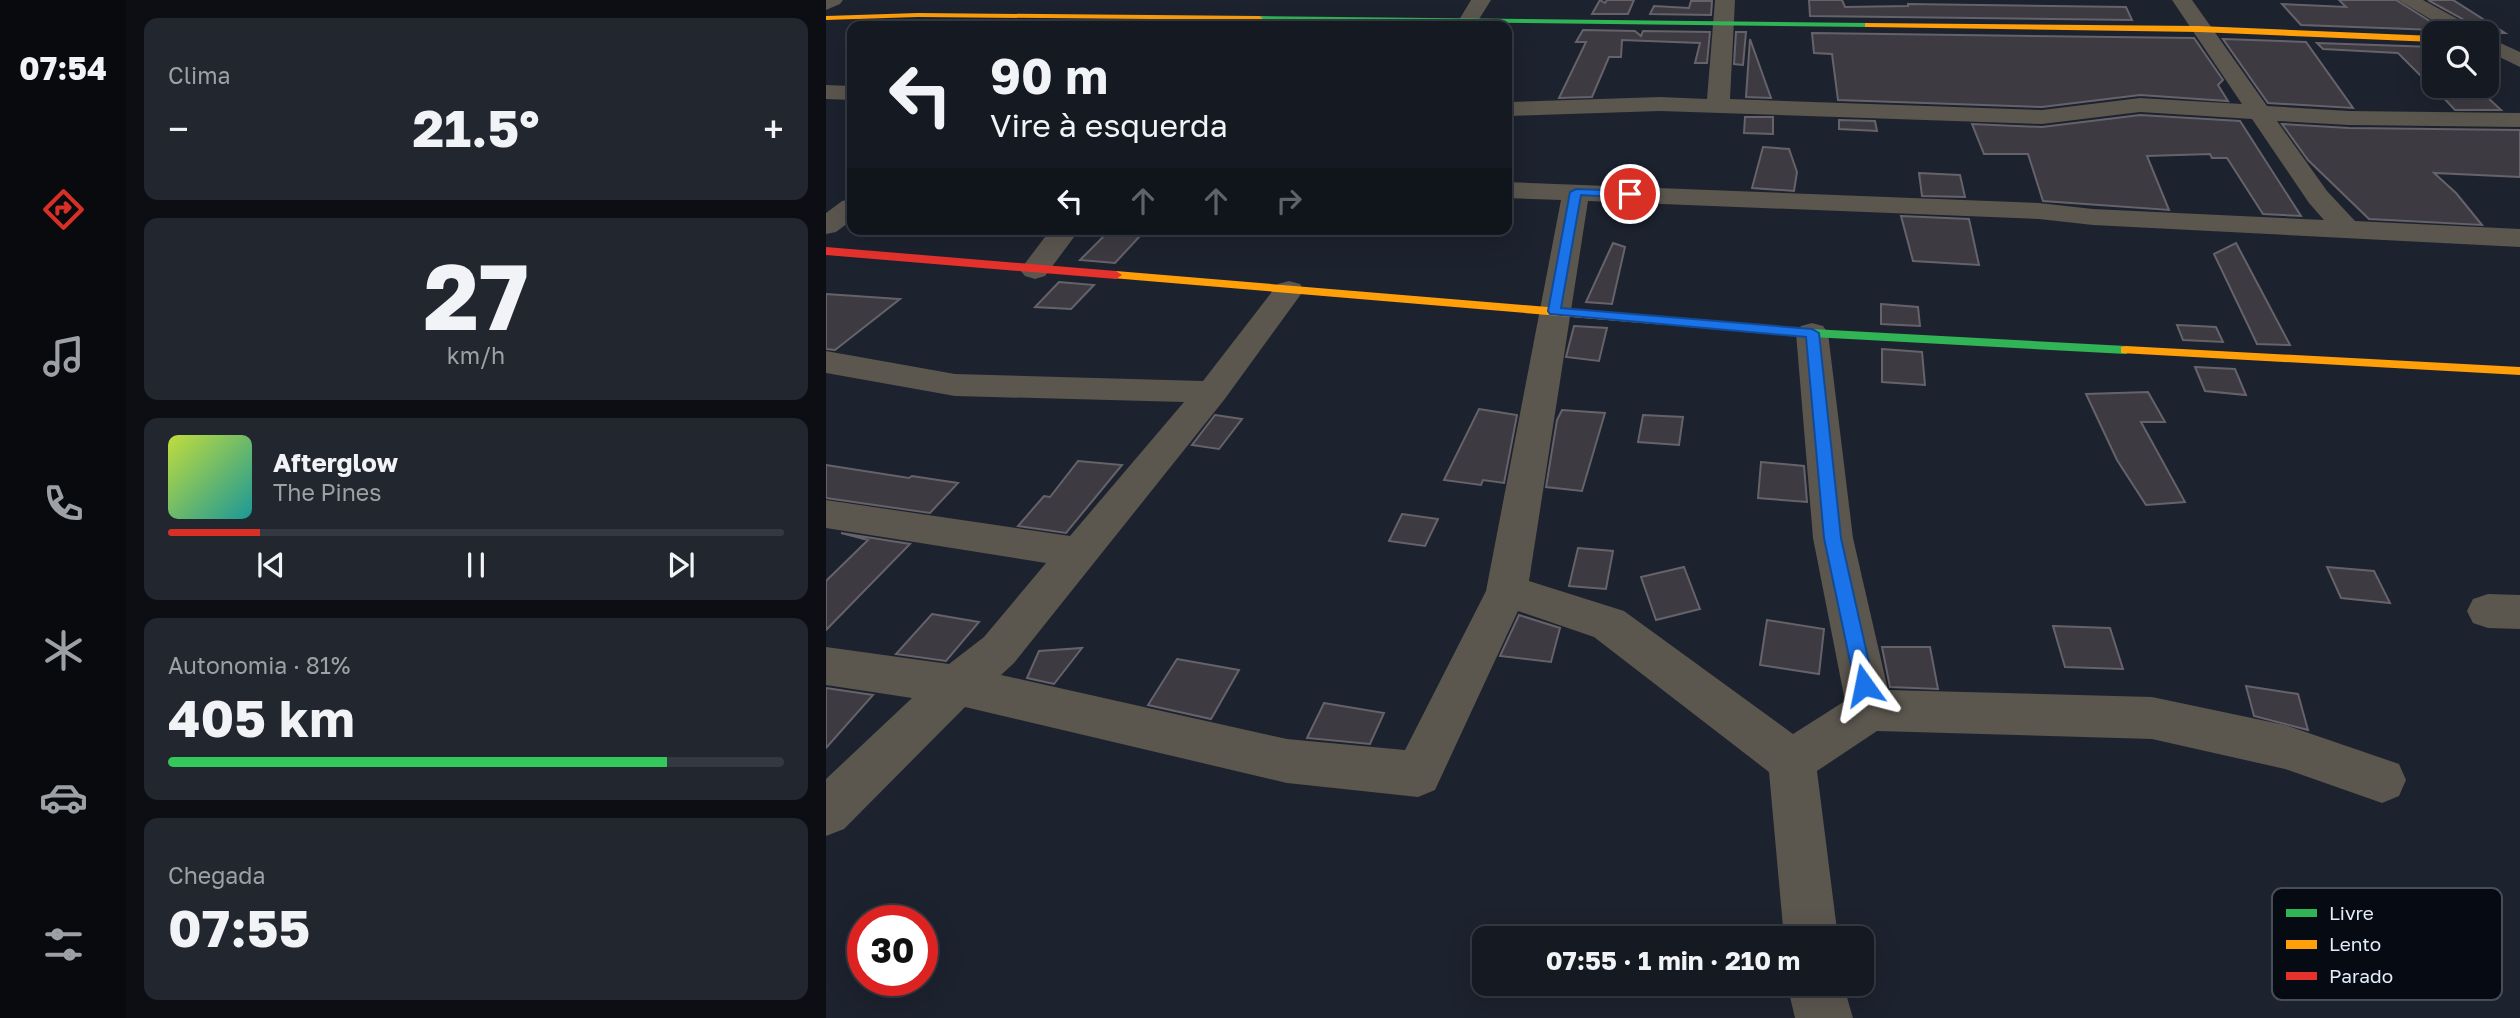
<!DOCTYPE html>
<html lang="pt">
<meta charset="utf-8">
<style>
:root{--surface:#151a22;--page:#22272f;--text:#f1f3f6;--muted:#9da1a5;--line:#343840;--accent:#d93025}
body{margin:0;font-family:"Golos Text",sans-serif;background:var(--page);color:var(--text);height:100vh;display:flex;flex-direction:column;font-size:26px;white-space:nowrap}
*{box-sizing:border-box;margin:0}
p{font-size:23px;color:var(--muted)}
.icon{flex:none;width:38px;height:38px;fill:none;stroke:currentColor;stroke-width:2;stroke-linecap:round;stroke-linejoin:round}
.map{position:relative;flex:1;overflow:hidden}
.sheet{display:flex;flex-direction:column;gap:18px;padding:18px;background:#0c0e13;width:700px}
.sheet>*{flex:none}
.hud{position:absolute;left:21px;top:21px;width:665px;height:214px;border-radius:14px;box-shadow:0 7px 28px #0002,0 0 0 2px var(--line);background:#151a22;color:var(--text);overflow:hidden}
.fabs{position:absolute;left:1596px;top:21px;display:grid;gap:14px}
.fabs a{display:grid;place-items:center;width:77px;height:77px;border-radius:14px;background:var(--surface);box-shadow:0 7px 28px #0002,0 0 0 2px var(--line);font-size:35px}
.speed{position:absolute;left:21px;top:905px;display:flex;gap:14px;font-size:35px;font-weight:700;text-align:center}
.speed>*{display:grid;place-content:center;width:91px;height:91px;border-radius:50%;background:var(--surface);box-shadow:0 7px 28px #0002,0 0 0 2px var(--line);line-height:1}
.speed .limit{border:10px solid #d22;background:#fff;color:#111}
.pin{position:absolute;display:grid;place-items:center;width:60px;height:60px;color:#fff;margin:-30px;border:4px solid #fff;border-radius:50%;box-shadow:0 2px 7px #0007}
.me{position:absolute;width:77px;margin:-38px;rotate:348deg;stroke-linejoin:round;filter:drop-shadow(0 0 5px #0008)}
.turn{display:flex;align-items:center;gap:24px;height:147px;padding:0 28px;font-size:32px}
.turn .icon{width:91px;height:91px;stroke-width:2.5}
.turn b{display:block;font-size:49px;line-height:60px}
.lanes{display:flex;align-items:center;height:66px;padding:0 28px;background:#0003;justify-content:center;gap:35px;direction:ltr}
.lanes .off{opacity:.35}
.big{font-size:52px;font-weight:700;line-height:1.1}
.sheet .widget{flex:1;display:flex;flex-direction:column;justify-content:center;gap:10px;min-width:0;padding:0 24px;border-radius:14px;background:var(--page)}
.sheet .dial{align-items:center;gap:0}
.dial b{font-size:91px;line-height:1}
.song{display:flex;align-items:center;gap:21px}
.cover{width:84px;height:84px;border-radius:10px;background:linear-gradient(135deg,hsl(70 70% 55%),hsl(180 70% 35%))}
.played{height:7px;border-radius:4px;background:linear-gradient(90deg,var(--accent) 15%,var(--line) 15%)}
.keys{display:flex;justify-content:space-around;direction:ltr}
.heat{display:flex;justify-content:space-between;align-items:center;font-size:38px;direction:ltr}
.charge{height:10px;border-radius:5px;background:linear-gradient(90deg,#34c759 81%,var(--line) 0)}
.trip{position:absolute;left:646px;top:926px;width:402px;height:70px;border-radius:14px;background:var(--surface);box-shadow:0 7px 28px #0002,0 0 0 2px var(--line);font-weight:700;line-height:70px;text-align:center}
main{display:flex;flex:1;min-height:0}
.menu{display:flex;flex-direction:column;width:126px;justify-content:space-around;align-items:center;background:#080a0e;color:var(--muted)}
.menu .icon{width:49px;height:49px}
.menu .selected{color:var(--accent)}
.menu b{font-size:32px;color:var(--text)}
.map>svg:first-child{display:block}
</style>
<main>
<nav class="menu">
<b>07:54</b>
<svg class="icon selected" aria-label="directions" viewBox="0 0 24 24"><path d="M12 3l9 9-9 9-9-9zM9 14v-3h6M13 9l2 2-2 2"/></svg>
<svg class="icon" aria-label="music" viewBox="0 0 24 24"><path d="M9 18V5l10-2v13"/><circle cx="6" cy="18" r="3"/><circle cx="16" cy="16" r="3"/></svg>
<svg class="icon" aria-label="phone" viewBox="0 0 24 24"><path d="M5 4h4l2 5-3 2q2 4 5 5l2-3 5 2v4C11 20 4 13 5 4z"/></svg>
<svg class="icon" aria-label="climate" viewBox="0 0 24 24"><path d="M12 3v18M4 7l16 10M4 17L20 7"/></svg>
<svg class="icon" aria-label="car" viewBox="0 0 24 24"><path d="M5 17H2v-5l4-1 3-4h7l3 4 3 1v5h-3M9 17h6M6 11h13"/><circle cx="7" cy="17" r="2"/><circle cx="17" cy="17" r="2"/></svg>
<svg class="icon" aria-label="filters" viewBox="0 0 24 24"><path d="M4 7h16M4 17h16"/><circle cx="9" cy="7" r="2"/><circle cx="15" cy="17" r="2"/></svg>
</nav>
<section class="sheet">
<div class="widget"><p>Clima</p>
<div class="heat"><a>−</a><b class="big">21.5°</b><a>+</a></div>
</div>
<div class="widget dial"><b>27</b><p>km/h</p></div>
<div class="widget">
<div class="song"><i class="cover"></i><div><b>Afterglow</b><p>The Pines</p></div></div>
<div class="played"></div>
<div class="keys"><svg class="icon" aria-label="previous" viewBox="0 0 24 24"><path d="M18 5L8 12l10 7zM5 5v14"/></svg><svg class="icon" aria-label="pause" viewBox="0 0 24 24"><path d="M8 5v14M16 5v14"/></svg><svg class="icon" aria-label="next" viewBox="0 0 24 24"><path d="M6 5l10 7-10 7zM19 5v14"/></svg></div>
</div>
<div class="widget"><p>Autonomia · 81%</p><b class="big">405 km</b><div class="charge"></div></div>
<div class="widget"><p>Chegada</p><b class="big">07:55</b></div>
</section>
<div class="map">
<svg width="1694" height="1018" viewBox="0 0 1694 1018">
<rect width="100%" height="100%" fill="#1c222e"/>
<path fill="#3e3a42" stroke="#66626a" stroke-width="2" d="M774,0L779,3L781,0H808L802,14H766Z
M983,0H1016L1019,7L1082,6V4L1300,7L1306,20L984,16Z
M1513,0H1570L1623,33H1613L1610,30L1475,25L1456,4L1520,7Z
M1602,0H1627L1679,33H1656L1651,27Z
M865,1H886L885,15L824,14L828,6L863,8Z
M757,30L809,31L815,36L817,31L884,32L881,63H869L874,43L796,40L795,57H783L766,97L733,98L760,42H750Z
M910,32H920L917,65L908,64Z
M986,33L1368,38L1397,80L1392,85L1402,101L1314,95L1216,107L1012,100L1006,54L988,53Z
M924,39L945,98L920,97Z
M1397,39L1480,42L1527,108L1442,103Z
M1491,43L1608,47V89L1572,53L1497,49Z
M1614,94L1660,96L1675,110H1629Z
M1314,115L1414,121L1475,216L1437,214L1401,158H1386L1384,154L1321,156L1343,210L1217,201L1202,154H1158L1146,124L1216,127Z
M919,117H947V134L918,133Z
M1013,120L1049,121L1051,131L1013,129Z
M1456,124L1523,128L1694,130V177L1608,173L1630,193L1656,225L1543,219L1482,160Z
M937,147L963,149L971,172L968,191L926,188Z
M1093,173L1134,175L1139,197L1096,196Z
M1075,216L1143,219L1153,265L1087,261Z
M285,229H307L314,236L289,263L254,260Z
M787,243L799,247L786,304L760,302Z
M1410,243L1464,345L1431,344L1388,254Z
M233,282L268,285L245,309L209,307Z
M0,294L74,299L9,350L0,349Z
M1055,304L1092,307L1094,326L1055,324Z
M1351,325L1390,327L1397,342L1357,340Z
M748,326L781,328L773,361L740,357Z
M1056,349L1096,352L1099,385L1056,382Z
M1369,367L1409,369L1420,395L1379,391Z
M1322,392L1339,422H1315L1359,502L1320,505L1291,460L1260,394Z
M653,409L691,415L678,483L657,480L655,485L618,480Z
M736,410L779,413L756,491L720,487L731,420Z
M389,415L416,419L393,449L366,445Z
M817,415L857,417L853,445L812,442Z
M252,461L296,465L240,533L192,526L218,496L224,497Z
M935,462L978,466L981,502L932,498Z
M0,465L83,478L86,476L132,483L104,513L0,498Z
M576,514L612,519L599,546L563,541Z
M15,533L84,544L0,630V581L42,540Z
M752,548L787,551L780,589L743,586Z
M858,567L874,609L830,620L815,577Z
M1501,567L1548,571L1564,603L1515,598Z
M106,614L153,622L120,661L70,654Z
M693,615L734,628L725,662L674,656Z
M941,620L998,629L993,674L934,665Z
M1227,626L1284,628L1297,669L1239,667Z
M1056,647H1104L1112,689L1064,687Z
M256,648L228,684L201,678L213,651Z
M351,659L413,670L385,719L322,705Z
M1420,686L1472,694L1482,730L1428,716Z
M0,688L47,695L0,748Z
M498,703L558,713L544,744L481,738Z"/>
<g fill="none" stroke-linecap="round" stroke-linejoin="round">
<path fill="#5b564e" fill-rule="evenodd" d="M0,0H17L14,4L0,10Z
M645,0H665L650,24H636L633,20Z
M889,0H909L904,99L1216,110L1314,98L1416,104L1346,0H1366L1441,106L1523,111L1694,113V127L1523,125L1451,121L1501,191L1529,221L1694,229V247L1267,225L1213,219L762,201L703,581L798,611L967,734L1019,701L987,538L970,333L975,326L986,323L997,326L1002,333L1027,538L1062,690L1326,697L1459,725L1573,764L1580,780L1573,796L1556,803L1459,769L1326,739L1051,731L991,771L1012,938H958L943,772L768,637L692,611L609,790L592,797L461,783L139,707L18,829L0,836V779L86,698L0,685V647L123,664L158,637L220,563L0,528V500L244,536L358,402L129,396L0,373V351L129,374L377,381L452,284L463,281L474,284L478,290L398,400L188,663L175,675L461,739L579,750L660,591L735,200L681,198V182L1213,203L1267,209L1498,220L1483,203L1426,119L1314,112L1216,124L834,111L681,116V102L834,97L881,99Z
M1572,0H1597L1650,29L1653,33H1628Z
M1661,37L1694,52V67L1661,51Z
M0,85L26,86V100L0,99Z
M26,199V220L10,232L0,234V213L16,201Z
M225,229H254L219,276L209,279L199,276L194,270Z
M1662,594L1694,595V629L1662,628L1647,623L1641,611L1647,599Z
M961,984H1017L1027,1018H969Z"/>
<path fill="#30b455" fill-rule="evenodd" d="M433,16L1042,23L1046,25L1042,27L430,20V16Z
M840,317L986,329L1300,346L1307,350L1300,354L986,337L835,324L834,321Z"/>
<path fill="#ff9f0a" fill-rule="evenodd" d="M92,13L433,16L437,18L433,20L92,17L0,20V16Z
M1039,23L1373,26L1608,36V42L1373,32L1042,27H1039Z
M290,271L840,317L846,321L840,325L286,278V272Z
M1300,346L1694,367V375L1295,353V347Z"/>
<path fill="#e5322d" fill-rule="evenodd" d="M0,247L290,271L296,275L290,279L0,255Z"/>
</g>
<path fill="#1a73e8" stroke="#114b97" stroke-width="2" d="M750,189L804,191L810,194L804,198L755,195L735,308L986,329L993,333L1015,538L1048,685L1045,691L1038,693L1032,691L1029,685L998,538L980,337L724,314L722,311L744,192Z"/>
<rect x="1446" y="888" width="230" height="112" rx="10" fill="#050a13" stroke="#484e58" stroke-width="2"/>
<rect x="1460" y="909" width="31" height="8" fill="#30b455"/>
<rect x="1460" y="940" width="31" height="9" fill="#ff9f0a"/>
<rect x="1460" y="972" width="31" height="8" fill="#e5322d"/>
<g font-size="19" fill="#e3ecfa">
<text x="1503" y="920">Livre</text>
<text x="1503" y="951">Lento</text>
<text x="1503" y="983">Parado</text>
</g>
</svg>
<div class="fabs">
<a><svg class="icon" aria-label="search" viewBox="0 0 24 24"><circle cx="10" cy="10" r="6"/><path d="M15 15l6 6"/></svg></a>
</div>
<div class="speed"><div class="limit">30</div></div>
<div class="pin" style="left:804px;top:194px;background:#d93025"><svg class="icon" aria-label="arrive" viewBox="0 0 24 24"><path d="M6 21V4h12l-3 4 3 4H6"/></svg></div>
<svg class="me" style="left:1038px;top:685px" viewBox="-20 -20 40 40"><path d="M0-17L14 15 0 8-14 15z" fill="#1a73e8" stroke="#fff" stroke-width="4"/></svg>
<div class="trip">07:55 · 1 min · 210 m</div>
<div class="hud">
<div class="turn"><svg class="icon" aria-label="left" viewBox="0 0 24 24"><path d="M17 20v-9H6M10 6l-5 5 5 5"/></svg><div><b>90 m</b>Vire à esquerda</div></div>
<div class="lanes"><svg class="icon" aria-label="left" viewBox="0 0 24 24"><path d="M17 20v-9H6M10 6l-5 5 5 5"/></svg><svg class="icon off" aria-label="ahead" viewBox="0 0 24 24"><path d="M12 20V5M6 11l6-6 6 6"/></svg><svg class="icon off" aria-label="ahead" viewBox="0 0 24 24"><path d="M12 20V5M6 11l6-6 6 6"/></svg><svg class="icon off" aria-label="right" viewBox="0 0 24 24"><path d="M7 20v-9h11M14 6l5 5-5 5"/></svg></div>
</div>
</div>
</main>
